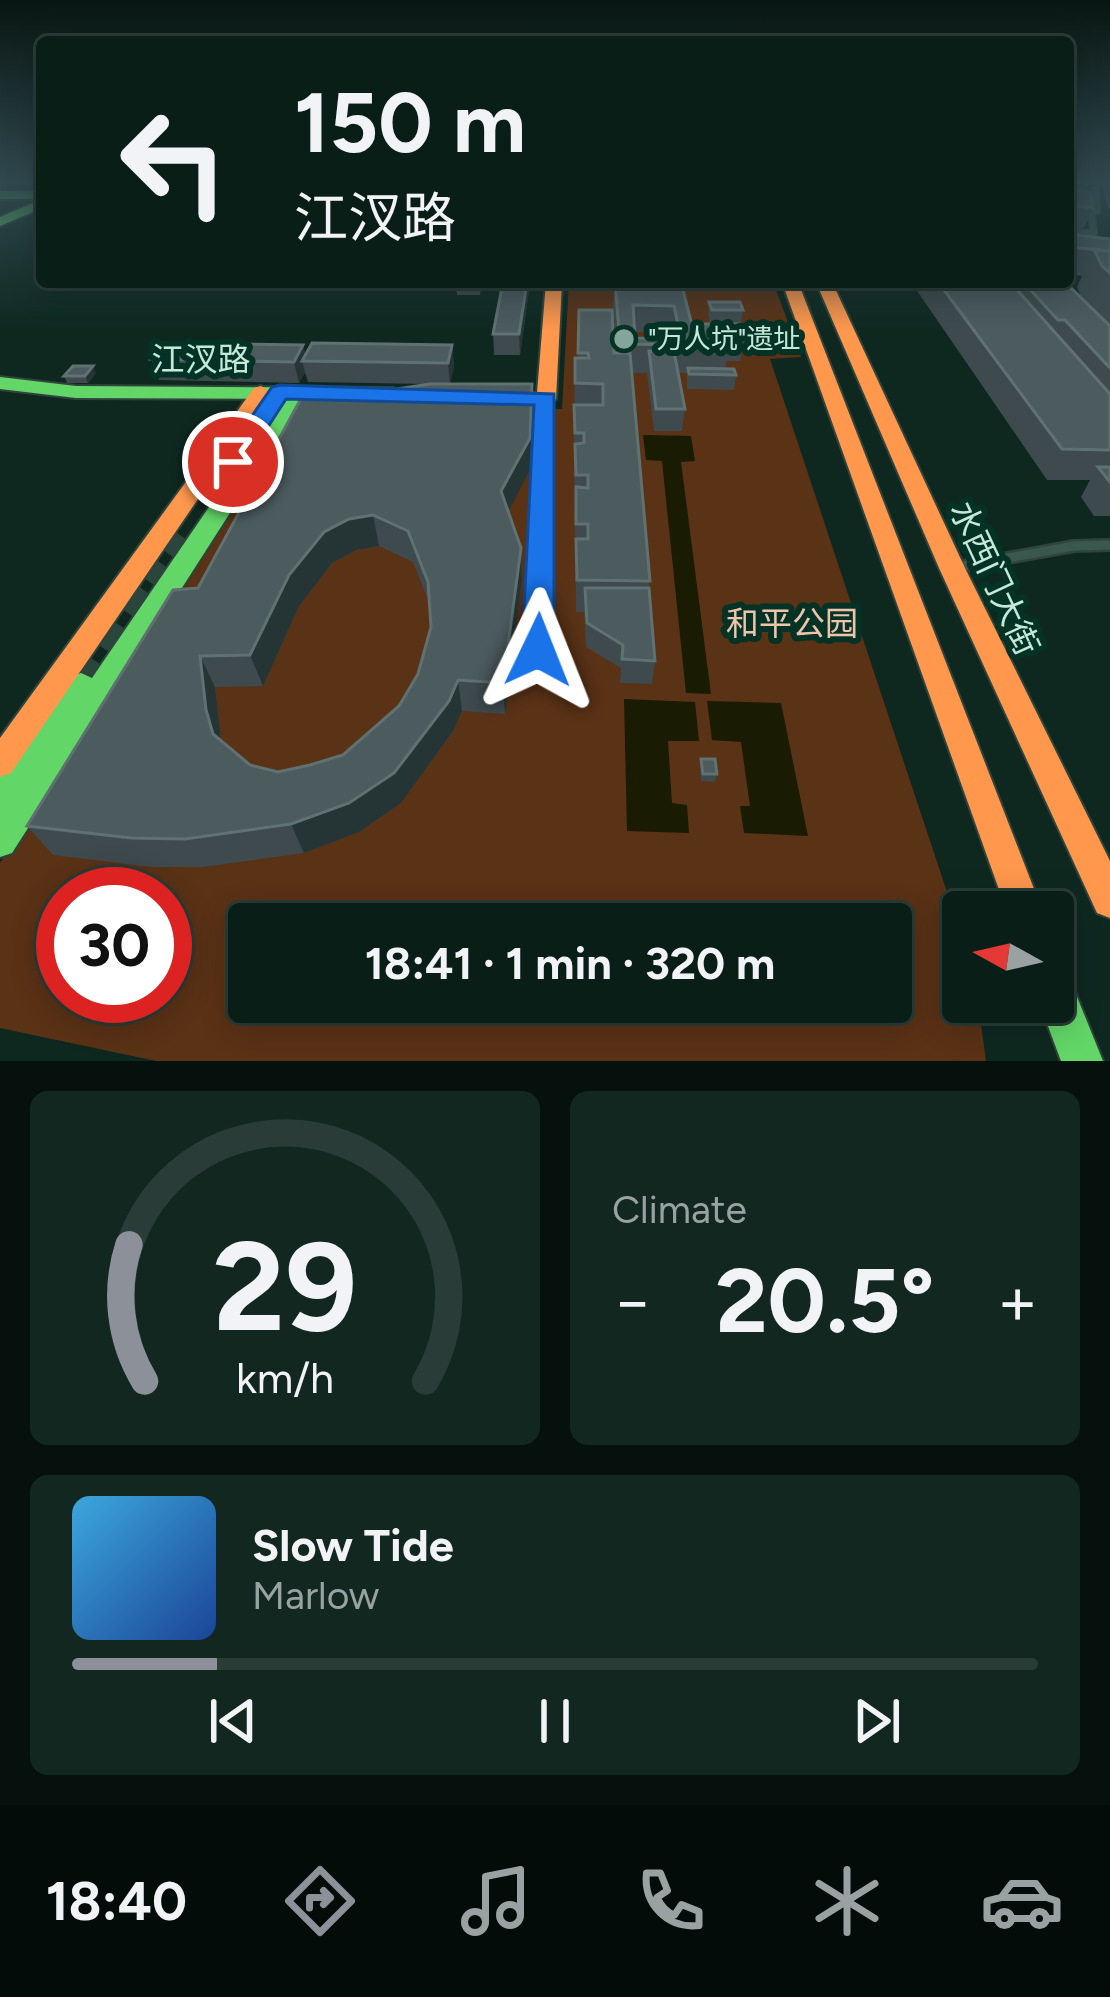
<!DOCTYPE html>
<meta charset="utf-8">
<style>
:root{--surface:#0a1e18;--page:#132721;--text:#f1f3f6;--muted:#99a2a2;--line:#2a3c37;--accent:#8c9099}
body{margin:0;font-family:Figtree,"Noto Sans SC",sans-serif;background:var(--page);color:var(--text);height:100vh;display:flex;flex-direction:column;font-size:45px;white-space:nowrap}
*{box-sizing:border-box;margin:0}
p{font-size:39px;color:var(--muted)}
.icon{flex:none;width:66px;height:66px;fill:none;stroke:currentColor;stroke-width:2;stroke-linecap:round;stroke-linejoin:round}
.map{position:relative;height:1061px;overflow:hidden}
.side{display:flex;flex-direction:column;gap:30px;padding:30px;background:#06100d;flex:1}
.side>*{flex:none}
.top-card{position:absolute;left:36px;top:36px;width:1038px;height:252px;border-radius:12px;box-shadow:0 6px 30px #0003,0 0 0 3px var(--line);background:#0a1e18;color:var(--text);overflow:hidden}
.needle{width:78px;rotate:278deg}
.tools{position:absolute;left:942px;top:891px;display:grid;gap:24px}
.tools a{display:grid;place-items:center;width:132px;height:132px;border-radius:12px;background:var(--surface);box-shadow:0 6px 30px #0003,0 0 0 3px var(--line);font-size:60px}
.speed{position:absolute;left:36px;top:867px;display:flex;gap:24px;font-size:60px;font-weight:700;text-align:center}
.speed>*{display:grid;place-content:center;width:156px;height:156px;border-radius:50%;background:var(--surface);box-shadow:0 6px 30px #0003,0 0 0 3px var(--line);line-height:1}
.speed .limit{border:18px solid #d22;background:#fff;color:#111}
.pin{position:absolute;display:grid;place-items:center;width:102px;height:102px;color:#fff;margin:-51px;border:6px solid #fff;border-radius:50%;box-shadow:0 3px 12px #0007}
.me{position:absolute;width:132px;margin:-66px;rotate:2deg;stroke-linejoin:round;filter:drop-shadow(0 0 9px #0008)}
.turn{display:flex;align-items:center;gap:42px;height:252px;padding:0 60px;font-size:54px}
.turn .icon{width:156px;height:156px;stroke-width:2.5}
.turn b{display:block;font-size:84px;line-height:102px}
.big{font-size:90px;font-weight:700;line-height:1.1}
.side .tile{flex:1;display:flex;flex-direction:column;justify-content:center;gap:18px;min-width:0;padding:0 42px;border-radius:18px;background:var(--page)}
.side .dial{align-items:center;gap:0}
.dial svg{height:312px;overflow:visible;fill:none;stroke:var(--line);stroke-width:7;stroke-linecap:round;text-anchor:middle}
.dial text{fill:var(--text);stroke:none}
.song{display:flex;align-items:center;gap:36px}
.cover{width:144px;height:144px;border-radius:18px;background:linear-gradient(135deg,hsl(200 70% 55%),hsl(220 70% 35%))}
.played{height:12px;border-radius:6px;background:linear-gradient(90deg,var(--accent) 15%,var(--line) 15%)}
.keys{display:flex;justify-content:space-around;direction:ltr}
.heat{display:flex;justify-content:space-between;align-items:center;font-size:66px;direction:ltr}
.side .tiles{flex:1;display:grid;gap:30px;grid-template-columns:1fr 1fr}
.tile:last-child{grid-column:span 2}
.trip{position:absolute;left:228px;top:903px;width:684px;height:120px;border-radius:12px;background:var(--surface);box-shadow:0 6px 30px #0003,0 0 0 3px var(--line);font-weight:700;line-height:120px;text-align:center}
.dock{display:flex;height:192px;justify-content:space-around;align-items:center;background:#040c0a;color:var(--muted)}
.dock .icon{width:84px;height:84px}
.dock .current{color:var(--accent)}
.dock b{font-size:54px;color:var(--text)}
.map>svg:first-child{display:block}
</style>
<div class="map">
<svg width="1110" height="1061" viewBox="0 0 1110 1061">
<rect width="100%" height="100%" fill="#0e2820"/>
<path fill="#5a3216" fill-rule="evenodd" d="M569,282H773L801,357L770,359L947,892L963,948V1002H978L986,1061H156L0,1028V863L291,422L330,404L562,409ZM63,894H165V996H63ZM249,924H891V1002H249Z"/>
<path fill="#1a1b03" d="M643,435L691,436L695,461L681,462L711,694L686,693L662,461L646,460Z
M624,699L695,702L699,741H668L672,803L687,805L689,833L627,831Z
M707,701L781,703L808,836L744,833L740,806H750L741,742L712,740Z"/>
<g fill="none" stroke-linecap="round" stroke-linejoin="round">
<path stroke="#29453c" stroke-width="22" stroke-dasharray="22 12" stroke-linecap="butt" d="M151,583L186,532"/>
<path stroke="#29453c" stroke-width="28" stroke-dasharray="28 15" stroke-linecap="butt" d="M81,685L153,580"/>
<g stroke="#30443d" stroke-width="9">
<path id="lane-far1" d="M1068,210L1091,213L1094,233H1068
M1091,213L1097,211L1096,182"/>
</g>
<g stroke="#30443d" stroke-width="14">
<path id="lane" d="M958,567L1074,546L1110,545"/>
</g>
<g stroke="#30443d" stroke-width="5">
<path id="street" d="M546,395L553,399L548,651L545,656L538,659L531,656L528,651L539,399Z"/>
</g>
<g stroke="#30443d" stroke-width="4">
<path id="fast" d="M0,191H42V199H0Z
M42,199V208L0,226V217Z
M0,377L76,386L393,388L403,394L393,400L303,399L12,853L0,857V775L71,677L81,673L92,678L283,399L76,398L0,389Z
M1053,966L1067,972L1103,1061H1061L1039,1002H1053Z"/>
</g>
<g stroke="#30443d" stroke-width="4">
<path id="slow" d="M546,282H562L556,399L546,405L493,401L490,397L500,391L537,393Z
M782,282H798L1043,912H1007Z
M816,282H832L965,568L1110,861V918L1097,913L939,568Z
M261,386L271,392L11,773L0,777V738L254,388Z"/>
</g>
<use href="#lane-far1" stroke="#3b584f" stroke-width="6"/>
<use href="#lane" stroke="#3b584f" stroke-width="9"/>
<use href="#street" fill="#3b584f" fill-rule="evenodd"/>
<use href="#fast" fill="#63d668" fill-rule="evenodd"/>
<use href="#slow" fill="#ff974d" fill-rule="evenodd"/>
</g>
<path fill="#3e4a4e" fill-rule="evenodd" d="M1068,182H1089L1086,191L1093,208L1082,232L1068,230Z
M1102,182H1110V209L1107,208Z
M1068,234L1110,239V516H1094L1081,497L1090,480H1047L911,282H1065L1082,299L1077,287L1082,276L1068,274Z
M456,282H482L480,295H457Z
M503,282H530L520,355H494L493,334Z
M576,282H681L692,324L744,340L740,361H727L725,368L694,367L736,375L734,390L687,389V373H678L685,409L682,431H654L647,373H632L655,661L652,684L620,683L621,668L586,647L584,612H576L574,434L575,358H578L579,310L614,353H617L613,306L614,290L576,286ZM635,332L671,333L672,339L635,338Z
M709,302L743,310L741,324H710L708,315Z
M303,345L305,355L452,345L454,366L450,384L533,412L531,468L508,512L521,548L522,579L505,714L462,711L453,731L401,803L359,832L304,853L203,867H152L53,855L27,826L198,588L362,394L426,384L308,382L305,372L299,383L159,380L151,359ZM379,546L413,562L430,605L431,627L418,674L399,706L343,755L310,765L278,772L250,765L221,740L215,687L263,686L299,606L332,563L356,550Z
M96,373L88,383H67L64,376Z
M701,759L717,774L715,782L701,781L700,766Z"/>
<path fill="#253536" d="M527,282H530L520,355L519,334Z
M303,345L307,361H302L305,372L299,383L294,362Z
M452,345L454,366L450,385L448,363Z
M93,366L96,373L88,383L85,376Z
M532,384L531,468L503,522L501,491Z
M373,515L379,546L356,550L332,563L299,606L263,686L250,655L289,575L324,532L349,519Z
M521,548L522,579L505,714L503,683Z
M200,656L215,687L221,740L213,734L206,710Z
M458,680L462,711L453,731L401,803L359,832L304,853L291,824Z"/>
<path fill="#4c5b5e" stroke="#5f7171" stroke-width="3" fill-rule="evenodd" d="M1068,189L1090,192L1093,208L1068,205Z
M1068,234L1110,239V251L1068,247Z
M1094,249L1110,251V273L1102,266Z
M503,282H527L519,334H493Z
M615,282H681L697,345L620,344ZM633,305L674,306L681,339L635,338Z
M938,282H1010L1110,394V450L1062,449Z
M1023,282H1065L1110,326V368L1065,320H1058Z
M709,302H740L743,310H712Z
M579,310H612L614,353H630L650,581L577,580L576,539H588V524H576V487L588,488V475H576L575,444L584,443V433H575L574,405H603V384L575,383V358H589L588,353H578Z
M692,324H739L744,340H727L729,347L697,346Z
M164,343L303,345L294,362L151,359Z
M312,343L452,345L448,363L302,361Z
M649,351L674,352L685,409H656Z
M73,366H93L85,376H64Z
M688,368L734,369L736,375L689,374Z
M430,384H532L530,438L501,491L521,548L503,683L458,680L449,701L394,773L349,803L291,824L185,839L131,838L27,826L173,590L198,588L304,393L362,394ZM373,515L408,531L428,582L431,627L418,674L399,706L343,755L310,765L278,772L250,765L213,734L206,710L200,656L250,655L289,575L324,532L349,519Z
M1098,467H1110V482Z
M585,588H649L655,661L622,659L623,645L587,623Z
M701,759H715L717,774H703Z"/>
<linearGradient id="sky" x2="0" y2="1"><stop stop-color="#081612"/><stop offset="0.55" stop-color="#30484e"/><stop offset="1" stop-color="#30484e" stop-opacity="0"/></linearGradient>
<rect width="1110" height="331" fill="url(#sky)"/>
<path fill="#1a73e8" stroke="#114b97" stroke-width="3" d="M280,385L554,394V650L549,659L538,663L527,659L522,650L534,405L286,399L242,467H224L220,462L272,387Z"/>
<circle fill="#84a599" stroke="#043225" stroke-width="4.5" cx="624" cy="339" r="12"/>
<g text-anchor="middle" stroke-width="12" stroke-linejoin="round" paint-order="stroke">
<g font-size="27" fill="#c4e9da" stroke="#043225" text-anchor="start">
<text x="648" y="348">"万人坑"遗址</text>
</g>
<g font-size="33" fill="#c4e9da" stroke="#043225">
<text x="201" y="371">江汊路</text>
<text transform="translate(995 578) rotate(65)" y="12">水西门大街</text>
</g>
<g font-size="33" fill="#f0c3ab" stroke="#043225">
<text x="792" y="635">和平公园</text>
</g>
</g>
</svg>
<div class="tools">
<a><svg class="needle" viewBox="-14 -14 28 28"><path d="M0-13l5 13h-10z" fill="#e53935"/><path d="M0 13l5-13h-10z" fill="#99a2a2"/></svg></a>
</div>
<div class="speed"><div class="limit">30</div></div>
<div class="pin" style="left:233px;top:462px;background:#d93025"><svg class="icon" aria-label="arrive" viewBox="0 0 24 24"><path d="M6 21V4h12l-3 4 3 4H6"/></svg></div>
<svg class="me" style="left:538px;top:650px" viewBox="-20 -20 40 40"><path d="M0-17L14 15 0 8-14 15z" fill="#1a73e8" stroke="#fff" stroke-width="4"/></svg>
<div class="trip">18:41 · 1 min · 320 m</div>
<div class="top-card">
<div class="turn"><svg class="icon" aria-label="left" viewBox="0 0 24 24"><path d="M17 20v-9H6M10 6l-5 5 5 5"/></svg><div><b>150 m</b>江汊路</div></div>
</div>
</div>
<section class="side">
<div class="tiles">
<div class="tile dial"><svg viewBox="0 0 100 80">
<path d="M14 69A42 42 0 1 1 86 69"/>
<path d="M14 69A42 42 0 0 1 10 34" stroke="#8c9099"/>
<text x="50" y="56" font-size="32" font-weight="700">29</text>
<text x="50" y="72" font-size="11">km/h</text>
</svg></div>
<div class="tile"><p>Climate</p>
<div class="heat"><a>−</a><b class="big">20.5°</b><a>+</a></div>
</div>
<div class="tile">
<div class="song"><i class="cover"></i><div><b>Slow Tide</b><p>Marlow</p></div></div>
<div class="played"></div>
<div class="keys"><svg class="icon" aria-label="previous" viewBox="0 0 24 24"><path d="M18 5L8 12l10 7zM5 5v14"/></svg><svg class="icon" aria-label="pause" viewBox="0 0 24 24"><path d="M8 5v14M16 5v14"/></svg><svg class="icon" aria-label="next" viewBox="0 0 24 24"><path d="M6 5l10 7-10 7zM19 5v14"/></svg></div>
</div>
</div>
</section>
<nav class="dock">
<b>18:40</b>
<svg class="icon current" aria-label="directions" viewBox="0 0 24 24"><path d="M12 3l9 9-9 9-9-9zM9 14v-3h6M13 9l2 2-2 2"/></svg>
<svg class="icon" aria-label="music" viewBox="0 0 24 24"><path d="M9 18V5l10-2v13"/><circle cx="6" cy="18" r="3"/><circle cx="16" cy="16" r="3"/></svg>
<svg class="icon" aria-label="phone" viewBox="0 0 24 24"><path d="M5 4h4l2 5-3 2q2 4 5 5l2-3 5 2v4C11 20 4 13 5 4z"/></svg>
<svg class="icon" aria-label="climate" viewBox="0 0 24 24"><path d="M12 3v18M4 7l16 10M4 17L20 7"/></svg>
<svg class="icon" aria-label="car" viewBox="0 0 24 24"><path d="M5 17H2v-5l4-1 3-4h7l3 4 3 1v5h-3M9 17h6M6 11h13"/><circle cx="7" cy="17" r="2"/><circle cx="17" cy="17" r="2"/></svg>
</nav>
